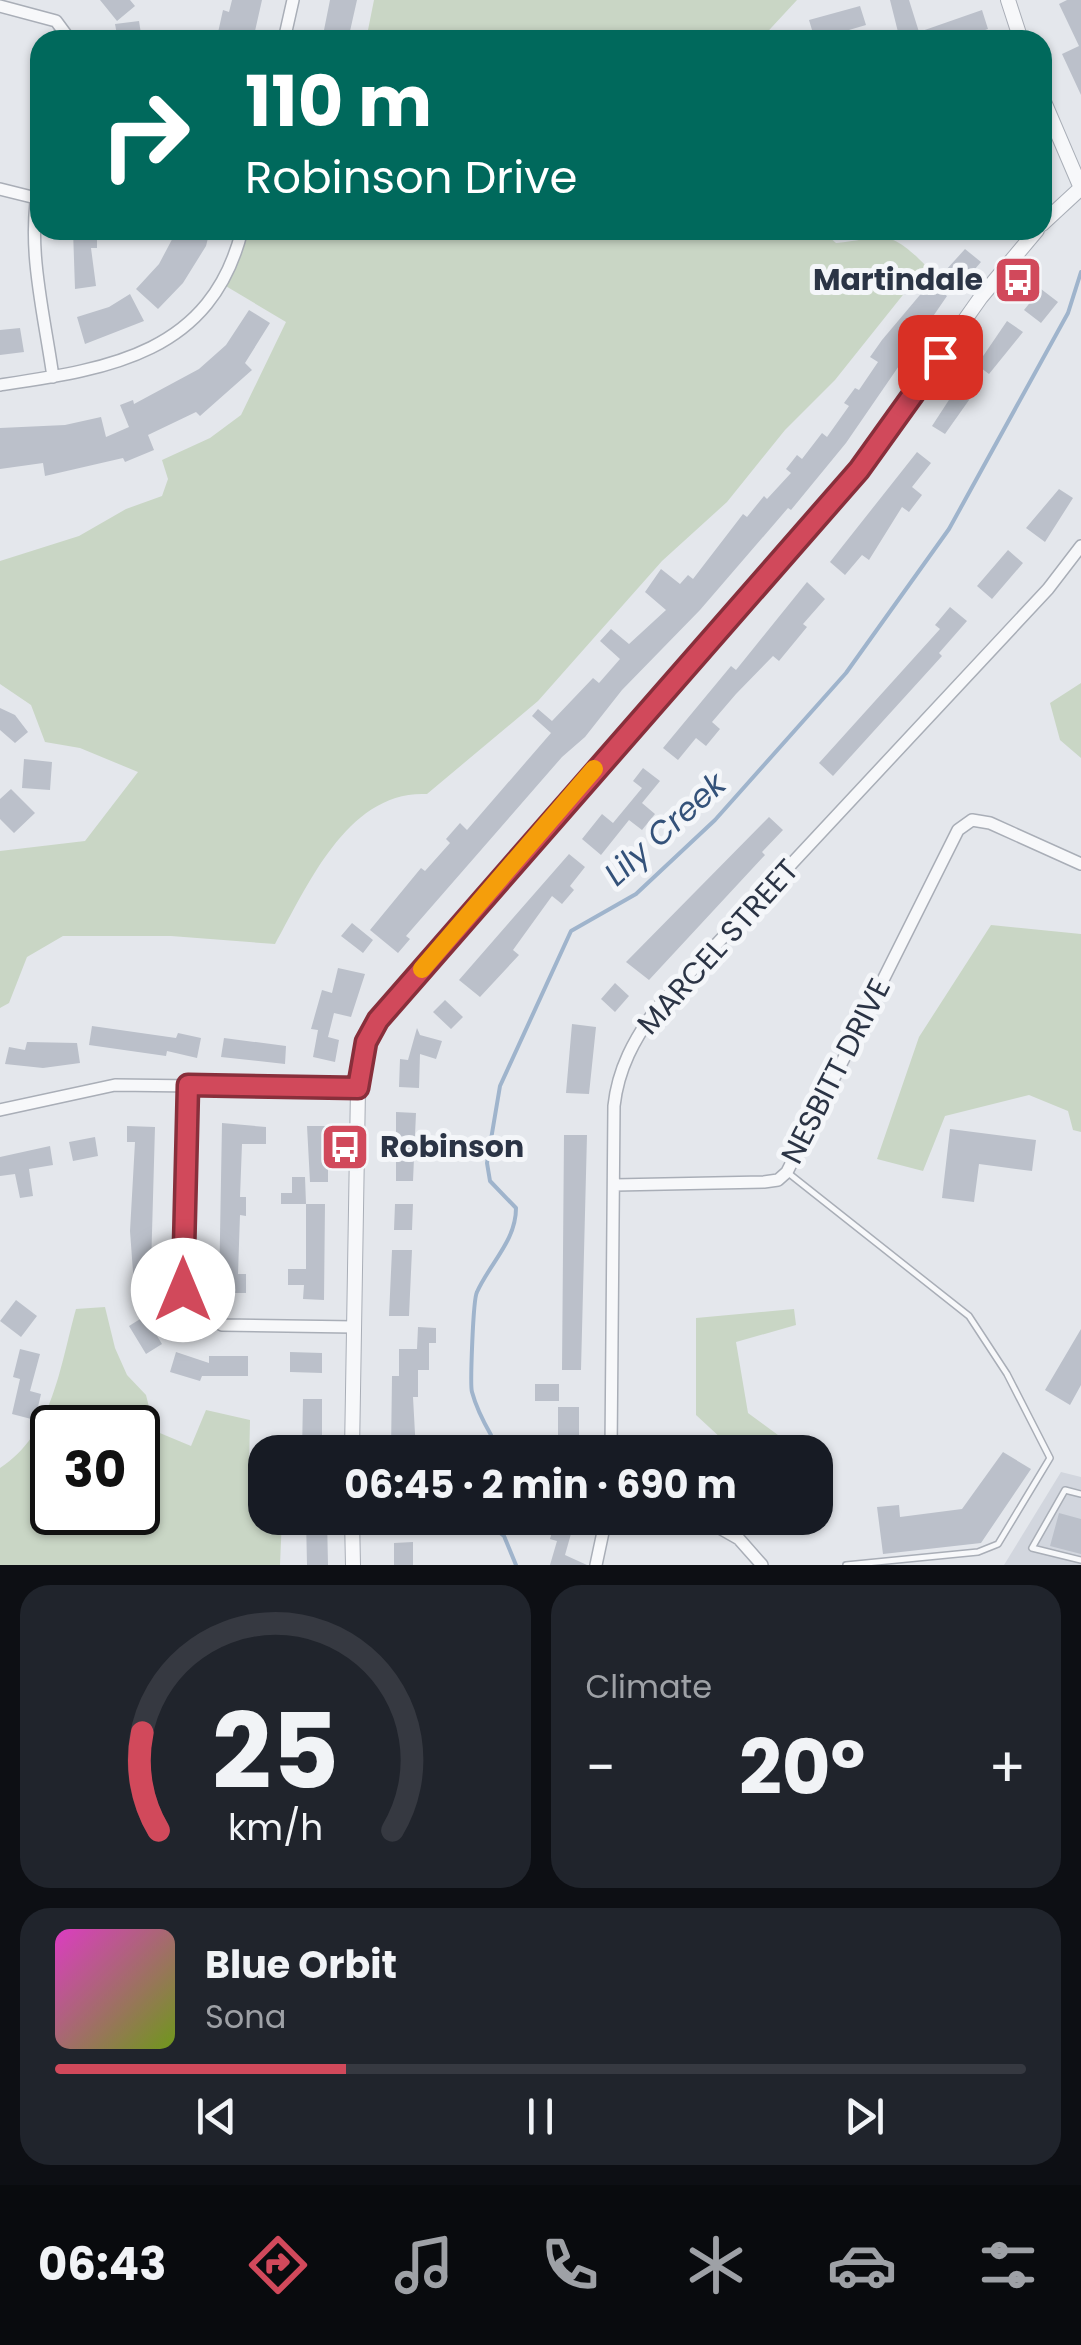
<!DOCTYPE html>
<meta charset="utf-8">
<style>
:root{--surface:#171b24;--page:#20242c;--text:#f1f3f6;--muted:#9ea1a6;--line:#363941;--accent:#d1495b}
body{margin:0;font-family:Poppins,sans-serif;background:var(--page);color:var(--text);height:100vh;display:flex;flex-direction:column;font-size:38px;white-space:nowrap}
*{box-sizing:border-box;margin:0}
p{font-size:32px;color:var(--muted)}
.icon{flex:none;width:55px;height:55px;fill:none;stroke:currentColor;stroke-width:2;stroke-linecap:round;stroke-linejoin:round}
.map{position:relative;height:1565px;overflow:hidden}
.panel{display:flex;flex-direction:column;gap:20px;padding:20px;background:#0d0f14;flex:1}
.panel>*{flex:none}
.hud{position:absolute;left:30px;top:30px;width:1022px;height:210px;border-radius:30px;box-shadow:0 2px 8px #0004;background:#00695c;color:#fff;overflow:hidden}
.speed{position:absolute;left:30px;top:1405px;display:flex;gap:20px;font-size:50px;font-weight:700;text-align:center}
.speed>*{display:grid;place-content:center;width:130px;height:130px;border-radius:50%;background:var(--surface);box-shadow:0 2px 8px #0004;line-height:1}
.speed .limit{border:5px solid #111;border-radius:15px;background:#fff;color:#111}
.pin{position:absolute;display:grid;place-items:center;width:85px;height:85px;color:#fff;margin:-42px;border-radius:20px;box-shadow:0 5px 15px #0006}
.me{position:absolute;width:110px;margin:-55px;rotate:0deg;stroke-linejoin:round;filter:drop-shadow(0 0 8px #0008)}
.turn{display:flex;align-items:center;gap:35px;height:210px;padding:0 50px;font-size:45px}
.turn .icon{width:130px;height:130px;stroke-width:2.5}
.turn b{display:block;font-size:70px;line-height:85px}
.big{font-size:75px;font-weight:700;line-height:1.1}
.panel .card{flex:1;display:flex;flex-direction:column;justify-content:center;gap:15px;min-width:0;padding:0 35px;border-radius:30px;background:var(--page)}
.panel .dial{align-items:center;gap:0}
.dial svg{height:260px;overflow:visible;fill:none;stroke:var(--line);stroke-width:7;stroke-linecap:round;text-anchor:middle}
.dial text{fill:var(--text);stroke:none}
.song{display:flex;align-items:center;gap:30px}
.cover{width:120px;height:120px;border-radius:15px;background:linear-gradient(135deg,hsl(310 70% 55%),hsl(80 70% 35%))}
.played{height:10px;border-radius:5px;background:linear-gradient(90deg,var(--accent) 30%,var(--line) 30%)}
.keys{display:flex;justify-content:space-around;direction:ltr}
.heat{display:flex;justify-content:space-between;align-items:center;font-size:55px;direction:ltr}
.panel .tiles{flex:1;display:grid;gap:20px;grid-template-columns:1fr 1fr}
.card:last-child{grid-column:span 2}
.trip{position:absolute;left:248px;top:1435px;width:585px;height:100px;border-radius:30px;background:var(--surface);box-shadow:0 2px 8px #0004;font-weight:700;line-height:100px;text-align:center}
.menu{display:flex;height:160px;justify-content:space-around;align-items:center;background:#090b0e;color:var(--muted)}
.menu .icon{width:70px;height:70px}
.menu .on{color:var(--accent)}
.menu b{font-size:45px;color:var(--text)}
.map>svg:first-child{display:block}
</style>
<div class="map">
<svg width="1081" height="1565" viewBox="0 0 1081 1565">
<rect width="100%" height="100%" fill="#e4e7ec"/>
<path fill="#d2d6de" d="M1061,1472L1081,1477V1565H1004Z"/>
<path fill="#c9d6c5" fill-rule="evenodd" d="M374,0H797L760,40H366Z
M240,230H302L331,236L333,230H821L836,243C885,238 888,227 926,266L835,380L785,430L727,502L662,561L538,701L427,794C348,790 308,885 275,944L171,936H63L27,957L9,1003L0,1008V851L85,841L138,772L80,748L45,742L31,705L0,684V561L79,536L126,509L162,496L168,479L162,460L210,438L241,415L286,322L219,282Z
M1081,683V758L1060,740L1050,703Z
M991,925L1081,934V1132L1073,1130L1068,1111L1029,1095L945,1116L923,1171L877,1159L919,1037Z
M105,1307L115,1348L127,1375L146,1395L155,1431L191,1446L206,1410L250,1420L249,1467L265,1468V1518H282L280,1565H0V1468C53,1434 60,1366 76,1309ZM52,1428H138V1512H52Z
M794,1309L796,1325L736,1342L748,1413L801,1452H736L696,1415V1318Z"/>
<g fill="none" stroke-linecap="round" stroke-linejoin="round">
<path stroke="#9fb4cc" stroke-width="4" d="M480,1452L491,1435C483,1421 476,1407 472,1392C470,1386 473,1299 477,1292C490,1263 516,1241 516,1208L490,1181L487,1163L500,1086L571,931L636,894L715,820L846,673L949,529L1068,313L1081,272
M481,1518L504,1536L516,1565"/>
</g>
<path fill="#bbc0ca" d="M100,0H130L135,6L117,21Z
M232,0H262L253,40L217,37L223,10L229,12Z
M330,0H357L348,40H322Z
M890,0H909L919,32L982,10L988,29L957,40H900Z
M1067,0H1081V95L1062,54L1079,46L1059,4Z
M860,6L866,25L815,40L809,20Z
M139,21L142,40H118L115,24Z
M73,230H97V248H91L96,286L75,289Z
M177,230H210L206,246L183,283L158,309L136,289L159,264Z
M965,249L981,262L962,284L946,270Z
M930,283L947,296L846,443L791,510L788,508L700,610L622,690L585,737L562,757L406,936L410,939L398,953L370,930L421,868L425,871L450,843L446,839L460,823L467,830L551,733L532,716L538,709L552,721L593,678L599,683L620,659L600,641L611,629L629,644L666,610L645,592L661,569L680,584L688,575L693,579L743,514L747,517L764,496L767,499L791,473L786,469L797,455L802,459L822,433L827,437L849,406L844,403L855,388L859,390L878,362L870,357L882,340Z
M1041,289L1058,302L1041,323L1024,310Z
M130,294L144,321L85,344L77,317L109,307Z
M249,310L270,323L245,363L252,370L200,416L196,412L148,435L154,450L125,462L123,458L45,476L43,463L0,469V428L65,425L101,417L106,437L129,427L120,405L133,400L134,404L199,369L226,345Z
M1007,321L1023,332L989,374L977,365Z
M20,328L24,352L0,355V330Z
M960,383L974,393L945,434L932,426Z
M917,452L931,463L912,487L922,495L909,512L902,507L869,560L862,555L845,575L830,562Z
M1059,489L1073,498L1045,542L1026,528Z
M1008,550L1023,563L992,599L977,586Z
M807,582L825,599L803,624L807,627L779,661L773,656L736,694L712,722L720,729L706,746L696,738L678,760L663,748L731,666L736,670Z
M950,607L967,621L939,653L942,656L833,776L819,763L940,629L935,625Z
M0,708L15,715L28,732L15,743L0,730Z
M24,759L52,762L50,790L22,788Z
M643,768L660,781L642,803L655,814L642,830L629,820L601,855L582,839L602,814L613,823L642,788L633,781Z
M11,789L35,813L14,833L0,819V799Z
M769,817L783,830L762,852L765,855L649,980L626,962Z
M569,854L585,867L570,886L574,890L562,904L552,896L513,950L519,955L480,997L459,980Z
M352,923L373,940L363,953L341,936Z
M338,968L365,974L351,1017L334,1013L328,1037L339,1040L335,1062L313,1057L318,1030L311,1029L322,990L332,993Z
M615,983L629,996L615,1012L601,999Z
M445,1000L463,1017L451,1029L433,1012Z
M572,1024L596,1027L589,1094L566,1093Z
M92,1026L176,1038L178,1033L201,1038L197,1058L167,1051L166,1056L89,1045Z
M417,1028L420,1035L442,1041L436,1059L420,1054L419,1088L399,1087L400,1059L408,1060Z
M224,1038L286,1046L285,1064L221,1057Z
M27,1042L77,1043L80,1063L43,1068L5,1064L9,1047L25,1050Z
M396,1112L416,1113L413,1181H396Z
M222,1123L266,1127V1144H242L240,1197H246V1216L240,1215L238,1274H246V1293H219Z
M127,1126L155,1127L151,1268H157V1299H135L130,1231L135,1142H127Z
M307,1126H328V1182H310Z
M950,1129L1036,1140L1032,1171L979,1164L974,1202L942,1198Z
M564,1135H587L581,1370H562Z
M95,1137L98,1156L73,1161L69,1142Z
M50,1146L53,1165L29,1169L33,1196L20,1198L15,1174L0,1176V1157Z
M292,1177H305L306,1204H281V1193H292Z
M306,1204H325L324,1300L303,1299L304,1285H288V1269H306Z
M395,1204H413L412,1230H394Z
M392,1250H412L409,1316H389Z
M16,1300L37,1316L21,1337L0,1321Z
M145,1316L162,1344L146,1354L129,1326Z
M418,1327L436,1328V1343H429V1370H418V1397H413L416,1452H391L392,1376H399V1349H417Z
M1081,1329V1385L1070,1405L1045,1390Z
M20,1349L40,1354L30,1391L41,1394L35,1420L12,1414L20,1379L13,1377Z
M176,1352L209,1363V1356H248V1376H202L200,1381L170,1372Z
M290,1352L322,1353V1373L290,1372Z
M535,1384H559V1401H535Z
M303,1399H322V1452H302Z
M558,1407H579V1452H550L551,1435H558Z
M1003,1452L1031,1469L981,1543L883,1554L877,1507L899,1505L900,1517L962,1509Z
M1059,1513L1081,1519V1554L1050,1546Z
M306,1518H327L328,1565H307Z
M556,1518L574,1523L565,1555L587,1565H550L557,1541L550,1539Z
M413,1542V1565H394V1543Z"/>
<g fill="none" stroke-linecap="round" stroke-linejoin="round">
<g stroke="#a9aeb7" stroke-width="8">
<path id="service" d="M997,40L1018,32
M787,1172L969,1316L1007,1374L1050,1458L998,1544L978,1552L846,1565
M1081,1494L1065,1490L1032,1548L1081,1560"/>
</g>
<g stroke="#a9aeb7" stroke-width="14">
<path id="minor" d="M0,6L56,21L70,40
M284,40L293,0
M40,179C25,244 44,312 53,377
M0,189L36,198
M0,385C107,369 211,355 242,230
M188,1085L182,1281L191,1307L222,1325L354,1327
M0,1110L115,1085L358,1088
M615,1185L764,1182L778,1180L787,1172L958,830L972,820L990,823L1081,864
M611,1452L614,1106C618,1069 634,1039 657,1008L1048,589L1081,546
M702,1518L739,1539L762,1565
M596,1565L606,1518"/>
</g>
<g stroke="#a9aeb7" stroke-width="16">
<path id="tertiary" d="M1008,0L1021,40
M1042,97L1081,188
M1042,224L1081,188
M352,1452L358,1088L371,1030L633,724L859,470L981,297L1037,230
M352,1518L353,1565"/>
</g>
<use href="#service" stroke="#f7f8fa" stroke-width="5"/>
<use href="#minor" stroke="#f7f8fa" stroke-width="11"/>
<use href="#tertiary" stroke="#f7f8fa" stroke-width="14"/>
</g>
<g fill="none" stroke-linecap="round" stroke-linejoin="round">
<g stroke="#882f3b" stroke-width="25">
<path id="route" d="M183,1290L188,1085L358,1088L366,1042L378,1020L859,470L940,357"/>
</g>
<use href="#route" stroke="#d1495b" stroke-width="18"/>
<path stroke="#f59e0b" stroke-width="18" d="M422,969L594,769"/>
</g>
<defs>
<g id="bus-square" transform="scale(2.5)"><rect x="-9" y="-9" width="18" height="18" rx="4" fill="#d1495b" stroke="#f4f6f9"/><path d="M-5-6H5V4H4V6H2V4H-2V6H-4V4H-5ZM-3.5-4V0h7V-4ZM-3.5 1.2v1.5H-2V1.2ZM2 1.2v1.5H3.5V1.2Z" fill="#fff"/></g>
</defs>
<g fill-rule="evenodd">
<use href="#bus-square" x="1018" y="280"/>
<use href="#bus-square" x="345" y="1147"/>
</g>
<g text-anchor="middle" stroke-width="10" stroke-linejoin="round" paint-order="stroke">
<g font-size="30" font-weight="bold" fill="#2b3445" stroke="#f4f6f9" text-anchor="end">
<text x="983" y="290">Martindale</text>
<text x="380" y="1157" text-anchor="start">Robinson</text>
</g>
<g font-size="30" fill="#2b3445" stroke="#f4f6f9">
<text transform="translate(718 947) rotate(-48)" y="10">MARCEL STREET</text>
<text transform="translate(836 1071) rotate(-63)" y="10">NESBITT DRIVE</text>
</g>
<g font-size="32" font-style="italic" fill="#34527a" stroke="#f4f6f9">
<text transform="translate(665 829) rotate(-42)" y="11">Lily Creek</text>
</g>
</g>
</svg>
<div class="speed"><div class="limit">30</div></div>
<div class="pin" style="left:940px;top:357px;background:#d93025"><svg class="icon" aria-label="arrive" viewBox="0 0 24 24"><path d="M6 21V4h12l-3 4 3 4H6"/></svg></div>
<svg class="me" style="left:183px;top:1290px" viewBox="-20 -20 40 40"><circle r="19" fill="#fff"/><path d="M0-13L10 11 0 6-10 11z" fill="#d1495b"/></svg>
<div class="trip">06:45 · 2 min · 690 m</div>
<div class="hud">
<div class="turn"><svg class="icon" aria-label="right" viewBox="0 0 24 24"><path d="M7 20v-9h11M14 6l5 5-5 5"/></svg><div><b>110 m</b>Robinson Drive</div></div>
</div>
</div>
<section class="panel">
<div class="tiles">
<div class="card dial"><svg viewBox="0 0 100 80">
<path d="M14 69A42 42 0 1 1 86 69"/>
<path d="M14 69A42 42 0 0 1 9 39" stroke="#d1495b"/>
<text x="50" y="56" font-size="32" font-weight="700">25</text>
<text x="50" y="72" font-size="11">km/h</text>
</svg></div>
<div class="card"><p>Climate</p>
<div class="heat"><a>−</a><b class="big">20°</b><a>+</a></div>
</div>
<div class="card">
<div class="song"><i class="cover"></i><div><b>Blue Orbit</b><p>Sona</p></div></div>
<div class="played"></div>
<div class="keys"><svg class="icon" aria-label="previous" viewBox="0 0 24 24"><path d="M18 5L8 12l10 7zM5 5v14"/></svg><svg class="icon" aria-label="pause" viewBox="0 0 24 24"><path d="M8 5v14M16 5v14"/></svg><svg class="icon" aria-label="next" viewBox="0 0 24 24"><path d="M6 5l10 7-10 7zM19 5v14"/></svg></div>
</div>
</div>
</section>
<nav class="menu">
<b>06:43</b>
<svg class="icon on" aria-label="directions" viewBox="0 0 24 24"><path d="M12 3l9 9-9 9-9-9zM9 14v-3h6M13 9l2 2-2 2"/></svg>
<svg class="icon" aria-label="music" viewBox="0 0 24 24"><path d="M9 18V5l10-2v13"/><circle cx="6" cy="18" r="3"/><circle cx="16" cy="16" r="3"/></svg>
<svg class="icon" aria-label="phone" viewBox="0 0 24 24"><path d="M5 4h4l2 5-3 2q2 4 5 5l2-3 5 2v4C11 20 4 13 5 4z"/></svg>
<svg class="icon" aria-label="climate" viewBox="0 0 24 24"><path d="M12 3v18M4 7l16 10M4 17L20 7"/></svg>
<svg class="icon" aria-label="car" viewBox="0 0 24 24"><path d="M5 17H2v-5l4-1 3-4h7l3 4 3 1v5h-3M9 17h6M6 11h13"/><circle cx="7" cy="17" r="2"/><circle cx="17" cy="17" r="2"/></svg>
<svg class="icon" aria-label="filters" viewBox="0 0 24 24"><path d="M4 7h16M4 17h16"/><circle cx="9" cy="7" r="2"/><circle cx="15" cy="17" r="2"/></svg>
</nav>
